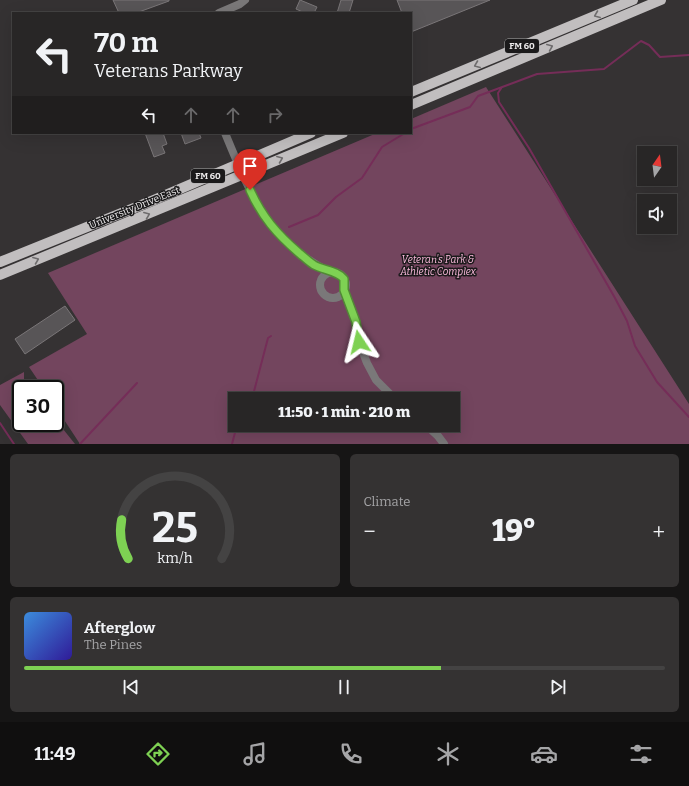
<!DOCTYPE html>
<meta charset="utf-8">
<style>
:root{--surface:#282626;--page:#343232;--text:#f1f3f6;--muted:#a5a5a7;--line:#444343;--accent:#7ed153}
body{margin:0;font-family:Bitter,serif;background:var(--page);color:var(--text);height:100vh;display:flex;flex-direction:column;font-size:15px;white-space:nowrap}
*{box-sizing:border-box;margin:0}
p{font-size:13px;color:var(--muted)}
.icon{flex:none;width:22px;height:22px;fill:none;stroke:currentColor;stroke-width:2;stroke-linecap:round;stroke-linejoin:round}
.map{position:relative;height:444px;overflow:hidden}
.side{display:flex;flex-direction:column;gap:10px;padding:10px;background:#161515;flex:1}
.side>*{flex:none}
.top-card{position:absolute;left:12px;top:12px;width:400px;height:122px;border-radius:0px;box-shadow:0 4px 16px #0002,0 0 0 1px var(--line);background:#282626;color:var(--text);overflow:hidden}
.needle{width:26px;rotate:14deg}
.fabs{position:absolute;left:637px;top:146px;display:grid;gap:8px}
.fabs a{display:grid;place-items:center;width:40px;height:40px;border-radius:0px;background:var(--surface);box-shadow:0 4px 16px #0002,0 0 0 1px var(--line);font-size:20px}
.speed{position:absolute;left:12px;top:380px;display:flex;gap:8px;font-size:20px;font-weight:700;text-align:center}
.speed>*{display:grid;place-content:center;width:52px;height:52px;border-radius:50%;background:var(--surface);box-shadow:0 4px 16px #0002,0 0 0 1px var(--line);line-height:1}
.speed .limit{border:2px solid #111;border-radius:6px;background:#fff;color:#111}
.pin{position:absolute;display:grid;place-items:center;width:34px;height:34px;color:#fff;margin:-41px -17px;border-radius:50% 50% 50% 0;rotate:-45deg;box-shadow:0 0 4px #0007}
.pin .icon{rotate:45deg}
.me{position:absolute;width:44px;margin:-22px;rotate:350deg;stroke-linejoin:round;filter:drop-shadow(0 0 3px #0008)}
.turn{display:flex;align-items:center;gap:14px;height:84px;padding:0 16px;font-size:18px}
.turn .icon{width:52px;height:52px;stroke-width:2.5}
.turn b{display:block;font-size:28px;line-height:34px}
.lanes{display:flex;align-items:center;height:38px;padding:0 16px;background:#0003;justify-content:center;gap:20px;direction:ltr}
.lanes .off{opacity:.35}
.big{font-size:30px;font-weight:800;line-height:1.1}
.side .card{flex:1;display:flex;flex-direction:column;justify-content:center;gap:6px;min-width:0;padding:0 14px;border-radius:6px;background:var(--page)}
.side .dial{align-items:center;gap:0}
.dial svg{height:104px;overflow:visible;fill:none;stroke:var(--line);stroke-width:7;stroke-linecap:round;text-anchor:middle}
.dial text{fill:var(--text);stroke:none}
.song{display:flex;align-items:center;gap:12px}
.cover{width:48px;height:48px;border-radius:6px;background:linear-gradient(135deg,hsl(210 70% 55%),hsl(250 70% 35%))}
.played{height:4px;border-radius:2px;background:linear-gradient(90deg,var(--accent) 65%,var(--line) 65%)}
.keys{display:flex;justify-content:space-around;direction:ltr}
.heat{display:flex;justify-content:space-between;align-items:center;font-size:22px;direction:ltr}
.side .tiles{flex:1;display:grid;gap:10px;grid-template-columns:1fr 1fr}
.card:last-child{grid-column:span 2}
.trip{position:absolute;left:228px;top:392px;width:232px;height:40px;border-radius:0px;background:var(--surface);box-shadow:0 4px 16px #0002,0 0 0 1px var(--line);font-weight:800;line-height:40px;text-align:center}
.tab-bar{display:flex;height:64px;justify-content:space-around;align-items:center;background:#100f0f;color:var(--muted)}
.tab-bar .icon{width:28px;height:28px}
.tab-bar .current{color:var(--accent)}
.tab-bar b{font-size:18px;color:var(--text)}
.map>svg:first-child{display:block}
</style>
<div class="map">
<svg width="689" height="444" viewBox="0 0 689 444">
<rect width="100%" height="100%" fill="#353233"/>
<path fill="#73455e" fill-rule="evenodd" d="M486,87L689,404V444H80L55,406V389H44L29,367L87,334L48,273L377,133H411V119ZM235,399H453V425H235Z
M24,372V386L14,399L21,412V423H55V419L75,444H28L0,405V385Z"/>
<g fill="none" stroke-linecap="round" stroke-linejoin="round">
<path stroke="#752d58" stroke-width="2" d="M502,87L498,93L499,102L529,148L615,298L627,321L635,346L657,382L689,417
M411,129L470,107L478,96L537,74L604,69L641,41L649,45L660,57L689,55
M289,227L318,215L336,197L362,178L382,147L405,133
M252,399L268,338L271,336
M0,423L14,444
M80,444L137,383
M232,444L237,425"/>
</g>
<path fill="#585557" stroke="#7a7678" d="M113,0H169V1L136,13H119Z
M300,0L317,7L314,13H305L296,9Z
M341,0H353L349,13H337Z
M397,0H490L411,32V13H402Z
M145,133H163L167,144L162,146L165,153L154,157Z
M181,133H199L201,138L185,144Z
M65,306L75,320L25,354L15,339Z"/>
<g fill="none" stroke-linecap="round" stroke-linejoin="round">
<path stroke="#7a7879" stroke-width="8" d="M219,13L240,4L245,0
M225,133C250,193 268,242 330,272
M320 285a13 13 0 1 1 26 0a13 13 0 1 1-26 0Z
M344,290L356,322L359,342L367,363L376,380L395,399
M426,425L438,436L444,444"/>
<path stroke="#c1bebf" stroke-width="10" d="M411,92L633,0
M411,105L661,0
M0,262L154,200L311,133
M0,275L343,133"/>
</g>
<defs><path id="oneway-chevron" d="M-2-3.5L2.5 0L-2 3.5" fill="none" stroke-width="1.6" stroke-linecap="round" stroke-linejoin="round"/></defs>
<g stroke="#6e6c6d">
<use href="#oneway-chevron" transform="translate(597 15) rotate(158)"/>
<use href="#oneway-chevron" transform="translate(550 47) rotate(-23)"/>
<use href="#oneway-chevron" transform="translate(477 65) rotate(158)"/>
<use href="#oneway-chevron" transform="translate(280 159) rotate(-22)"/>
<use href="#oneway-chevron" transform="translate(147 215) rotate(-22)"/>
<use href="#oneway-chevron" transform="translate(36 260) rotate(-22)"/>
</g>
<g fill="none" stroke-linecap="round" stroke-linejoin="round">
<g stroke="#528836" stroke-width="10">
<path id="route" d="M250,190C262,217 277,234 299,253C304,257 309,262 314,265C323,270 338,271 344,279V290L356,322L359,342"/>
</g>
<use href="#route" stroke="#7ed153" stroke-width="7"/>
</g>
<g text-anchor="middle" stroke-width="3" stroke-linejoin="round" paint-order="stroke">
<g fill="#1b1a1b" stroke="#adacad" stroke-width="1">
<rect x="505" y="39" width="34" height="14" rx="3"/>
<rect x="191" y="169" width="34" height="14" rx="3"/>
</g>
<g font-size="9" font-weight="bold" fill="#eceaeb">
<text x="522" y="49">FM 60</text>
<text x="208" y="179">FM 60</text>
</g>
<g font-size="10" fill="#eceaeb" stroke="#1b1a1b">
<text transform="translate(134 207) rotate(-22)" y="4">University Drive East</text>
</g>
<g font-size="10" font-style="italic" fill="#fcbbdd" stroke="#1b1a1b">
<text x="438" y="263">Veteran's Park &amp;<tspan x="438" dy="12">Athletic Complex</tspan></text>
</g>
</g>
</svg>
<div class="fabs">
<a><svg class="needle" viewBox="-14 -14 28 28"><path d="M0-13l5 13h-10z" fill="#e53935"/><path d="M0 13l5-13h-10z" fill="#a5a5a7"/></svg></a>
<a><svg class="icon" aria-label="sound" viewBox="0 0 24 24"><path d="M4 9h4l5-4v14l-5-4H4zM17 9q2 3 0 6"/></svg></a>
</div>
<div class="speed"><div class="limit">30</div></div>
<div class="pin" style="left:250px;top:190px;background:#d93025"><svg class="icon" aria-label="arrive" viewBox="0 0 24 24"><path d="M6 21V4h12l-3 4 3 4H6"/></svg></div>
<svg class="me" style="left:359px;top:342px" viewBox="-20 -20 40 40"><path d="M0-17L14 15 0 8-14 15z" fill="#7ed153" stroke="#fff" stroke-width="4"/></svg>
<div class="trip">11:50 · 1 min · 210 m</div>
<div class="top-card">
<div class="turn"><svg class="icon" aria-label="left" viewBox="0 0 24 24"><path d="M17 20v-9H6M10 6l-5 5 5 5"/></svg><div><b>70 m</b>Veterans Parkway</div></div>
<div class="lanes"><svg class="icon" aria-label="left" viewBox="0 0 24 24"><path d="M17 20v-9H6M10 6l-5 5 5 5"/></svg><svg class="icon off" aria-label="ahead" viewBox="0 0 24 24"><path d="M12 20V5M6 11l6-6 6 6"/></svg><svg class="icon off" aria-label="ahead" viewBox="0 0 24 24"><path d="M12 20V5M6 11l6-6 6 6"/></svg><svg class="icon off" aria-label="right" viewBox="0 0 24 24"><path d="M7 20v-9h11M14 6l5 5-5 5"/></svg></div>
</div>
</div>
<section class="side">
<div class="tiles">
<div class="card dial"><svg viewBox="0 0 100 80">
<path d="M14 69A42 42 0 1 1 86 69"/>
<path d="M14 69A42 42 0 0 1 9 39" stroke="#7ed153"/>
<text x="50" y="56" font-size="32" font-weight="700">25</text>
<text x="50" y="72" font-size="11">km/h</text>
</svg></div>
<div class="card"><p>Climate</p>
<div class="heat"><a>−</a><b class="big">19°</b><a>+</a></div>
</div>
<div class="card">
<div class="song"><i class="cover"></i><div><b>Afterglow</b><p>The Pines</p></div></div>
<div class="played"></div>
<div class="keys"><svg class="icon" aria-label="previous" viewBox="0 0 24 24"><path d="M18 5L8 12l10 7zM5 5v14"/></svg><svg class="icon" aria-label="pause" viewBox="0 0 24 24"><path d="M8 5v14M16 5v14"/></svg><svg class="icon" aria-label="next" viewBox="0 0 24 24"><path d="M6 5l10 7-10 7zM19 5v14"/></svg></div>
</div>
</div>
</section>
<nav class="tab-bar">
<b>11:49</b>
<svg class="icon current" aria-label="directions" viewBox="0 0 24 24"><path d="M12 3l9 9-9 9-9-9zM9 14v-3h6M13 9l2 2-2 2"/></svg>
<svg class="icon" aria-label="music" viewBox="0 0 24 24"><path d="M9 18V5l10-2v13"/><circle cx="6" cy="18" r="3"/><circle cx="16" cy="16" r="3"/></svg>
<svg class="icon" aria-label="phone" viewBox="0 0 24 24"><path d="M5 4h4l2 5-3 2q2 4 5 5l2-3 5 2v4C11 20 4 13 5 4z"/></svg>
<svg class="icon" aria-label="climate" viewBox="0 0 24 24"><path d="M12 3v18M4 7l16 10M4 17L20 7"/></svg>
<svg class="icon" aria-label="car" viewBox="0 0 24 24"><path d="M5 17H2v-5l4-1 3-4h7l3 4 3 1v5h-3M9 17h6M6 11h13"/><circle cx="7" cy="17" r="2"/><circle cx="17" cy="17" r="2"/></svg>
<svg class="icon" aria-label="filters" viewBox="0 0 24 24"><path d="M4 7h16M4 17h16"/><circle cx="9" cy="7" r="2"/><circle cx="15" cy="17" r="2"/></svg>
</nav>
